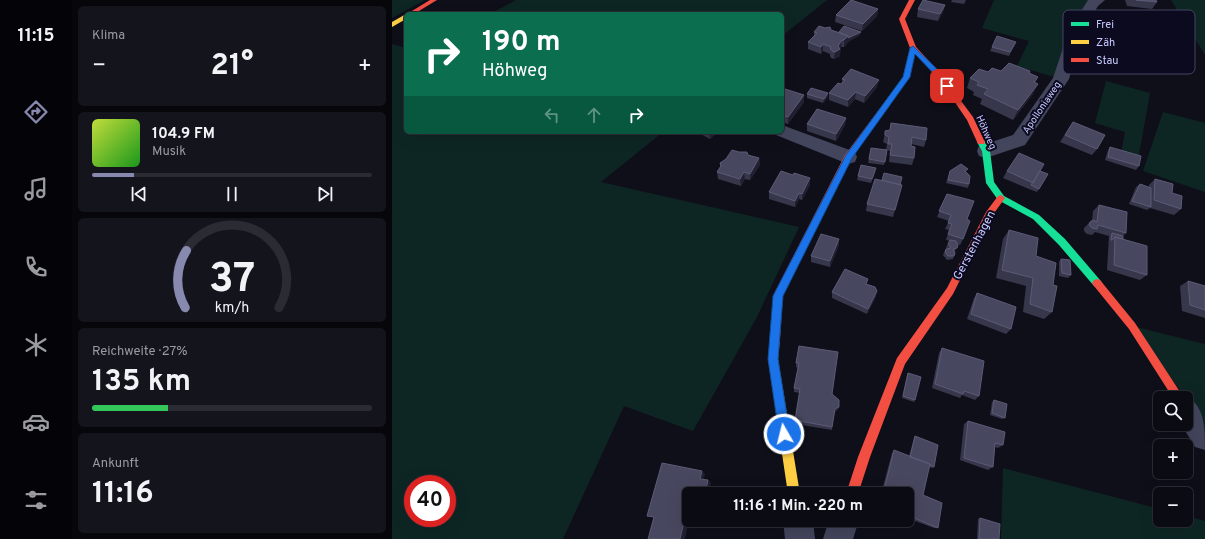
<!DOCTYPE html>
<html lang="de">
<meta charset="utf-8">
<style>
:root{--surface:#0b0b14;--page:#14141d;--text:#f1f3f6;--muted:#9a9ba0;--line:#2b2b34;--accent:#8889af}
body{margin:0;font-family:Overpass,sans-serif;background:var(--page);color:var(--text);height:100vh;display:flex;flex-direction:column;font-size:15px;white-space:nowrap}
*{box-sizing:border-box;margin:0}
p{font-size:13px;color:var(--muted)}
.icon{flex:none;width:22px;height:22px;fill:none;stroke:currentColor;stroke-width:2;stroke-linecap:round;stroke-linejoin:round}
.map{position:relative;flex:1;overflow:hidden}
.drawer{display:flex;flex-direction:column;gap:6px;padding:6px;background:#06060b;width:320px}
.drawer>*{flex:none}
.banner{position:absolute;left:12px;top:12px;width:380px;height:122px;border-radius:6px;box-shadow:0 4px 16px #0002,0 0 0 1px var(--line);background:#0b6e4f;color:#fff;overflow:hidden}
.buttons{position:absolute;left:761px;top:391px;display:grid;gap:8px}
.buttons a{display:grid;place-items:center;width:40px;height:40px;border-radius:6px;background:var(--surface);box-shadow:0 4px 16px #0002,0 0 0 1px var(--line);font-size:20px}
.speed{position:absolute;left:12px;top:475px;display:flex;gap:8px;font-size:20px;font-weight:700;text-align:center}
.speed>*{display:grid;place-content:center;width:52px;height:52px;border-radius:50%;background:var(--surface);box-shadow:0 4px 16px #0002,0 0 0 1px var(--line);line-height:1}
.speed .limit{border:6px solid #d22;background:#fff;color:#111}
.pin{position:absolute;display:grid;place-items:center;width:34px;height:34px;color:#fff;margin:-17px;border-radius:8px;box-shadow:0 2px 6px #0006}
.me{position:absolute;width:44px;margin:-22px;rotate:352deg;stroke-linejoin:round;filter:drop-shadow(0 0 3px #0008)}
.turn{display:flex;align-items:center;gap:14px;height:84px;padding:0 12px;font-size:18px}
.turn .icon{width:52px;height:52px;stroke-width:2.5}
.turn b{display:block;font-size:28px;line-height:34px}
.lanes{display:flex;align-items:center;height:38px;padding:0 12px;background:#0003;justify-content:center;gap:20px;direction:ltr}
.lanes .off{opacity:.35}
.big{font-size:30px;font-weight:700;line-height:1.1}
.drawer .tile{flex:1;display:flex;flex-direction:column;justify-content:center;gap:6px;min-width:0;padding:0 14px;border-radius:6px;background:var(--page)}
.drawer .dial{align-items:center;gap:0}
.dial svg{height:104px;overflow:visible;fill:none;stroke:var(--line);stroke-width:7;stroke-linecap:round;text-anchor:middle}
.dial text{fill:var(--text);stroke:none}
.song{display:flex;align-items:center;gap:12px}
.cover{width:48px;height:48px;border-radius:6px;background:linear-gradient(135deg,hsl(70 70% 55%),hsl(120 70% 35%))}
.played{height:4px;border-radius:2px;background:linear-gradient(90deg,var(--accent) 15%,var(--line) 15%)}
.keys{display:flex;justify-content:space-around;direction:ltr}
.heat{display:flex;justify-content:space-between;align-items:center;font-size:22px;direction:ltr}
.charge{height:6px;border-radius:3px;background:linear-gradient(90deg,#34c759 27%,var(--line) 0)}
.trip{position:absolute;left:290px;top:487px;width:232px;height:40px;border-radius:6px;background:var(--surface);box-shadow:0 4px 16px #0002,0 0 0 1px var(--line);font-weight:700;line-height:40px;text-align:center}
main{display:flex;flex:1;min-height:0}
.dock{display:flex;flex-direction:column;width:72px;justify-content:space-around;align-items:center;background:#040408;color:var(--muted)}
.dock .icon{width:28px;height:28px}
.dock .current{color:var(--accent)}
.dock b{font-size:18px;color:var(--text)}
.map>svg:first-child{display:block}
</style>
<main>
<nav class="dock">
<b>11:15</b>
<svg class="icon current" aria-label="directions" viewBox="0 0 24 24"><path d="M12 3l9 9-9 9-9-9zM9 14v-3h6M13 9l2 2-2 2"/></svg>
<svg class="icon" aria-label="music" viewBox="0 0 24 24"><path d="M9 18V5l10-2v13"/><circle cx="6" cy="18" r="3"/><circle cx="16" cy="16" r="3"/></svg>
<svg class="icon" aria-label="phone" viewBox="0 0 24 24"><path d="M5 4h4l2 5-3 2q2 4 5 5l2-3 5 2v4C11 20 4 13 5 4z"/></svg>
<svg class="icon" aria-label="climate" viewBox="0 0 24 24"><path d="M12 3v18M4 7l16 10M4 17L20 7"/></svg>
<svg class="icon" aria-label="car" viewBox="0 0 24 24"><path d="M5 17H2v-5l4-1 3-4h7l3 4 3 1v5h-3M9 17h6M6 11h13"/><circle cx="7" cy="17" r="2"/><circle cx="17" cy="17" r="2"/></svg>
<svg class="icon" aria-label="filters" viewBox="0 0 24 24"><path d="M4 7h16M4 17h16"/><circle cx="9" cy="7" r="2"/><circle cx="15" cy="17" r="2"/></svg>
</nav>
<section class="drawer">
<div class="tile"><p>Klima</p>
<div class="heat"><a>−</a><b class="big">21°</b><a>+</a></div>
</div>
<div class="tile">
<div class="song"><i class="cover"></i><div><b>104.9 FM</b><p>Musik</p></div></div>
<div class="played"></div>
<div class="keys"><svg class="icon" aria-label="previous" viewBox="0 0 24 24"><path d="M18 5L8 12l10 7zM5 5v14"/></svg><svg class="icon" aria-label="pause" viewBox="0 0 24 24"><path d="M8 5v14M16 5v14"/></svg><svg class="icon" aria-label="next" viewBox="0 0 24 24"><path d="M6 5l10 7-10 7zM19 5v14"/></svg></div>
</div>
<div class="tile dial"><svg viewBox="0 0 100 80">
<path d="M14 69A42 42 0 1 1 86 69"/>
<path d="M14 69A42 42 0 0 1 15 25" stroke="#8889af"/>
<text x="50" y="56" font-size="32" font-weight="700">37</text>
<text x="50" y="72" font-size="11">km/h</text>
</svg></div>
<div class="tile"><p>Reichweite · 27%</p><b class="big">135 km</b><div class="charge"></div></div>
<div class="tile"><p>Ankunft</p><b class="big">11:16</b></div>
</section>
<div class="map">
<svg width="813" height="539" viewBox="0 0 813 539">
<rect width="100%" height="100%" fill="#0f0f1a"/>
<path fill="#0d2624" fill-rule="evenodd" d="M0,0H33L0,18Z
M124,0H435L390,36V14H98Z
M602,0H698L669,79L625,66L637,41L590,28Z
M779,0H813V55Z
M0,44L14,48V132H271L209,182L407,227L365,317L301,431L232,406L171,539H0ZM21,484H55V518H21Z
M714,81L758,93L746,160L729,154L733,132L703,123Z
M771,112L813,123V192L751,171Z
M740,326L813,344V437L794,409V398Z
M611,468L768,509V520H794V516L813,521V539H609Z"/>
<g fill="none" stroke-linecap="round" stroke-linejoin="round">
<path fill="#42455c" fill-rule="evenodd" d="M696,0H713L706,6L691,30L677,79L633,145L594,158L587,156L585,151L587,146L621,135L661,78L677,30Z
M390,125L463,152L465,157L463,162L456,164L384,135L382,132H390Z
M794,396C813,406 813,428 813,450L803,447L789,424H794V398H789Z
M391,520H421L423,539H393Z
M437,520H467L461,539H431Z"/>
<path fill="#16e098" fill-rule="evenodd" d="M521,46L524,48L517,77L496,107H492V103L511,77L518,48Z
M589,139L592,140L598,151L602,182L612,196L647,215L673,239L708,280L710,283L708,286L705,287L702,286L667,245L641,219L606,200L594,183L590,151L585,142Z"/>
<path fill="#ffcf43" fill-rule="evenodd" d="M14,14V19L0,27V22Z
M383,334L386,336L388,339L386,359L408,494H396L376,359L380,336Z"/>
<path fill="#f24e42" fill-rule="evenodd" d="M38,0H45L22,14H15Z
M517,0H523L513,19L524,47L549,74L581,117L593,142L592,144H586L575,120L545,76L518,48L507,19Z
M492,103H494L498,105L459,158L391,295L388,339L386,342L383,344L380,342L378,339L383,292L453,155Z
M609,195L613,198L600,216L561,294L513,364L478,457L466,494H454L466,457L505,358L555,288L594,212L606,196Z
M705,279L708,280L743,323L792,398H781L737,329L702,286L700,283L702,280Z"/>
</g>
<path fill="#37374c" d="M560,0H574L572,4L559,2Z
M733,0H764L765,2L760,9L735,6Z
M553,5L551,12L546,21L525,17L526,9Z
M486,9L485,16L470,31L443,22L444,15Z
M727,12L750,19L752,16L785,28L780,35H779L775,40L753,37L755,45L750,52L727,49L723,19Z
M439,30L447,32L468,35L456,42L452,47H449L448,49V56L442,59L439,58L438,56V54L431,51L429,54L416,49V42L422,36V32Z
M624,42L617,56L598,51L600,47Z
M609,71H638L637,74L646,77L643,83L641,94L621,120L588,104L590,99L581,95L582,92L575,88L578,78L596,72Z
M450,79L485,87L472,103L463,99L456,107L437,100V93L450,83Z
M390,93L412,95V102L396,124L390,122Z
M436,93V97L431,103L415,98V94Z
M454,118L453,125L444,141L415,131V124Z
M681,122L705,149L700,155L668,142Z
M499,123L534,140L532,147L519,144V146L522,158L520,165L497,162L498,151L495,150L492,165L476,163L479,148L494,150L495,144L491,142L492,138L493,131L498,130Z
M305,132H326L318,139Z
M718,147L747,166L744,170L713,160L716,150Z
M356,155L367,158L368,165L358,180L353,179L349,186L326,179L325,172L328,167V163Z
M652,164L637,189L611,178L615,171Z
M558,171L574,172L577,184L576,188L554,183Z
M648,171L656,174L645,192L637,189Z
M483,172L479,183L465,180L466,176Z
M763,179L780,193L789,209L782,215L758,208L755,210L737,204L744,187L748,184L757,187V185Z
M508,184L510,185L501,217L474,211L475,204Z
M418,185L410,200L407,199L403,207L377,199V192Z
M555,194L575,219L571,239L568,245L566,244L563,251H562V256L561,259L555,260L551,255L554,249H555L554,247L558,241L554,240L557,230L553,229L557,221L545,217Z
M707,205L734,233L731,236V239L755,275L748,280L715,270L717,236L703,232L700,235L695,234L692,231V228L698,222L700,221L701,211Z
M617,230L644,256L661,285L660,312L652,319L631,312L634,286L604,278L611,239Z
M447,239V245L438,267L419,262V256Z
M669,259L679,275L676,278L667,276V262Z
M796,281L813,286V318L790,311L788,286Z
M475,284L484,296L475,314L440,298V292Z
M585,293L619,329L614,334L575,319L582,298Z
M407,346L440,394L446,410L442,412L440,430L403,424V420L408,393L402,392V388L406,368L404,367V363Z
M550,348L587,396L583,400L570,395L568,398L540,388L547,353Z
M516,373L523,400L522,402L510,398L515,375Z
M602,400L613,418L610,419L598,415L600,402Z
M576,421L611,445L606,448L603,447L601,467L596,470L568,460L572,424Z
M523,436L542,467L540,468L537,467L531,495L546,528H542L515,518V494H489L500,453L502,450L517,456L522,438Z
M588,518L607,539H585L586,519Z"/>
<path fill="#202030" d="M553,5L551,12L546,21L548,14Z
M486,9L485,16L470,31L471,24Z
M469,32L468,35L456,42L452,47V40L456,36Z
M450,40L448,56L442,59L443,52Z
M431,44V51L429,54V47Z
M487,80L485,87L472,103L473,96Z
M646,84L641,94L621,120L626,110Z
M464,92L463,99L456,107V100Z
M436,93V97L431,103L432,99Z
M412,95V102L396,124V117Z
M454,118L453,125L444,141V134Z
M317,132H326L318,139Z
M367,158L368,165L358,180V174Z
M352,172L353,179L349,186L348,179Z
M418,178V185L410,200V194Z
M407,193V199L403,207V201Z
M447,239V245L438,267V261Z
M485,291L484,296L475,314L476,309Z
M447,407L446,410L442,412L443,409Z
M310,471L313,474L311,482L308,479Z
M316,480L319,483L317,494H313Z
M297,520H302L300,525L296,523Z
M292,522L296,524L293,539H288Z"/>
<path fill="#47475f" stroke="#5b5b78" d="M459,0L486,9L471,24L444,15Z
M531,0L553,5L548,14L526,9Z
M744,0H764L765,2Z
M427,26L433,28L438,27L439,30L456,36L452,40H450L446,46L448,49L443,52L440,51L438,48L439,47L431,44L429,47L416,42L425,33L422,32Z
M452,26L469,32L456,38V36L447,32Z
M605,36L624,42L618,52L600,47Z
M617,63L638,71L637,73L646,77L642,82L646,84L626,110L592,94L596,89L585,85L587,82L578,78L587,69L596,72L600,68L609,71Z
M459,69L487,80L473,96L464,92L456,100L437,93L446,83L449,84L453,80L450,79Z
M419,88L436,93L432,99L415,94Z
M393,89L412,95L396,117L390,115V93Z
M425,109L454,118L444,134L415,124Z
M681,122L713,135L705,149L673,135Z
M499,123L535,128L534,140L520,137L519,146L523,147L522,158L498,155L500,144H496L497,137L493,135V131L498,130Z
M718,147L749,156L747,166L716,157Z
M479,148L495,150L493,162L477,159Z
M340,150L347,152H355L356,155L367,158L358,174L352,172L348,179L325,172L329,166L328,163L334,159Z
M627,153L652,164L641,183L615,171Z
M569,164L576,169L573,171L578,176L577,184L556,180L558,171Z
M469,165L484,168L480,179L466,176Z
M389,171L401,175L402,173L418,178L410,194L407,193L403,201L377,192Z
M648,171L656,174L647,189L639,185Z
M492,173L510,177L508,185L490,180Z
M483,179L510,185L503,210L475,204Z
M763,179L781,184L780,193L790,196L789,209L762,200Z
M748,184L759,188V207L740,201Z
M555,194L582,201L575,219L578,221L571,239L556,234L560,224L556,223L559,215L547,211Z
M707,205L735,212L734,233L706,225L705,229L700,228L697,225L698,222L701,220L705,222Z
M617,230L646,238L644,256L664,263L661,285L665,286L660,312L638,304L641,278L610,270Z
M720,233L731,236V239L723,237L720,240H719Z
M429,234L447,239L438,261L419,256Z
M723,237L755,246V275L722,265Z
M558,240L564,241L566,245L565,248L561,249L563,253L562,256H556L553,252L554,249L559,248L556,244Z
M669,259L678,260L679,275L670,273Z
M453,269L476,279L474,284L483,287L485,291L476,309L440,292Z
M796,281L813,286V310L798,305Z
M585,293L624,307L619,329L579,314Z
M407,346L446,352L440,394L447,400V407L443,409L440,427L403,420L408,389L402,388L407,363H404Z
M550,348L592,361L587,396L572,391L571,394L543,384Z
M516,373L529,377L523,400L511,396Z
M602,400L615,404L613,418L600,413Z
M576,421L613,432L611,445L603,443L601,467L572,458Z
M523,436L546,445L542,467L538,465V464L518,457Z
M502,450L538,464L531,495L550,503L546,528L515,515V494H491Z
M270,463L310,471L308,479L316,480L313,494H297V520L296,523L292,522L288,539H256L262,517L255,516Z
M588,518L608,524L607,539H587Z"/>
<path fill="#1a73e8" stroke="#114b97" d="M521,46L550,74L558,86L557,88H552L545,77L523,54L518,77L460,158L391,296L386,359L398,434L396,438L392,440L389,438L387,434L376,359L381,296L454,155L511,77L518,48Z"/>
<g text-anchor="middle" stroke-width="4" stroke-linejoin="round" paint-order="stroke">
<g font-size="10" fill="#c9caff" stroke="#0b0a1f">
<text transform="translate(649 107) rotate(-56)" y="4">Apolloniaweg</text>
<text transform="translate(595 132) rotate(66)" y="4">Höhweg</text>
</g>
<g font-size="12" fill="#c9caff" stroke="#0b0a1f">
<text transform="translate(582 245) rotate(-62)" y="4">Gerstenhagen</text>
</g>
</g>
<rect x="671" y="10" width="132" height="64" rx="6" fill="#0b0a1f" stroke="#444462" stroke-width="1"/>
<rect x="679" y="22" width="18" height="4" fill="#16e098"/>
<rect x="679" y="40" width="18" height="4" fill="#ffcf43"/>
<rect x="679" y="58" width="18" height="4" fill="#f24e42"/>
<g font-size="11" fill="#c9caff">
<text x="704" y="28">Frei</text>
<text x="704" y="46">Zäh</text>
<text x="704" y="64">Stau</text>
</g>
</svg>
<div class="buttons">
<a><svg class="icon" aria-label="search" viewBox="0 0 24 24"><circle cx="10" cy="10" r="6"/><path d="M15 15l6 6"/></svg></a>
<a>+</a>
<a>−</a>
</div>
<div class="speed"><div class="limit">40</div></div>
<div class="pin" style="left:555px;top:86px;background:#d93025"><svg class="icon" aria-label="arrive" viewBox="0 0 24 24"><path d="M6 21V4h12l-3 4 3 4H6"/></svg></div>
<svg class="me" style="left:392px;top:434px" viewBox="-20 -20 40 40"><circle r="17" fill="#1a73e8" stroke="#fff" stroke-width="3"/><path d="M0-11L8 9 0 5-8 9z" fill="#fff"/></svg>
<div class="trip">11:16 · 1 Min. · 220 m</div>
<div class="banner">
<div class="turn"><svg class="icon" aria-label="right" viewBox="0 0 24 24"><path d="M7 20v-9h11M14 6l5 5-5 5"/></svg><div><b>190 m</b>Höhweg</div></div>
<div class="lanes"><svg class="icon off" aria-label="left" viewBox="0 0 24 24"><path d="M17 20v-9H6M10 6l-5 5 5 5"/></svg><svg class="icon off" aria-label="ahead" viewBox="0 0 24 24"><path d="M12 20V5M6 11l6-6 6 6"/></svg><svg class="icon" aria-label="right" viewBox="0 0 24 24"><path d="M7 20v-9h11M14 6l5 5-5 5"/></svg></div>
</div>
</div>
</main>
